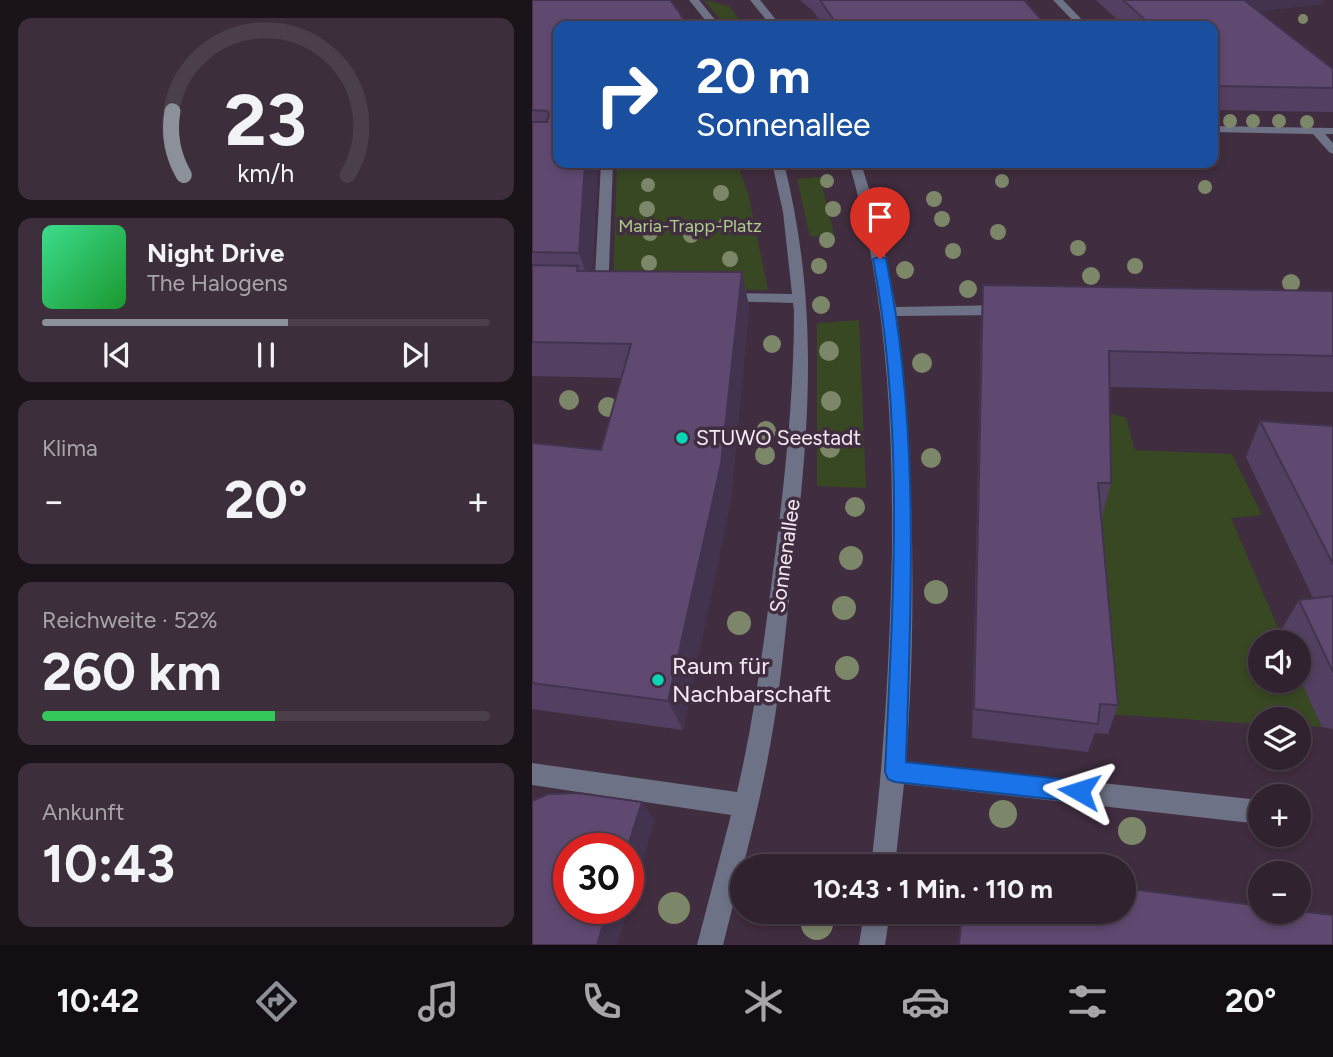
<!DOCTYPE html>
<html lang="de">
<meta charset="utf-8">
<style>
:root{--surface:#30222f;--page:#3c2f3b;--text:#f1f3f6;--muted:#a8a4aa;--line:#4b3f4b;--accent:#8c9099}
body{margin:0;font-family:Figtree,sans-serif;background:var(--page);color:var(--text);height:100vh;display:flex;flex-direction:column;font-size:26px;white-space:nowrap}
*{box-sizing:border-box;margin:0}
p{font-size:23px;color:var(--muted)}
.icon{flex:none;width:38px;height:38px;fill:none;stroke:currentColor;stroke-width:2;stroke-linecap:round;stroke-linejoin:round}
.map{position:relative;flex:1;overflow:hidden}
.sheet{display:flex;flex-direction:column;gap:18px;padding:18px;background:#1a131a;width:532px}
.sheet>*{flex:none}
.banner{position:absolute;left:21px;top:21px;width:665px;height:147px;border-radius:14px;box-shadow:0 4px 10px #0003,0 0 0 2px var(--line);background:#1a4fa0;color:#fff;overflow:hidden}
.buttons{position:absolute;left:716px;top:630px;display:grid;gap:14px}
.buttons a{display:grid;place-items:center;width:63px;height:63px;border-radius:50%;background:var(--surface);box-shadow:0 4px 10px #0003,0 0 0 2px var(--line);font-size:35px}
.speed{position:absolute;left:21px;top:833px;display:flex;gap:14px;font-size:35px;font-weight:700;text-align:center}
.speed>*{display:grid;place-content:center;width:91px;height:91px;border-radius:50%;background:var(--surface);box-shadow:0 4px 10px #0003,0 0 0 2px var(--line);line-height:1}
.speed .limit{border:10px solid #d22;background:#fff;color:#111}
.pin{position:absolute;display:grid;place-items:center;width:60px;height:60px;color:#fff;margin:-72px -30px;border-radius:50% 50% 50% 0;rotate:-45deg;box-shadow:0 0 7px #0007}
.pin .icon{rotate:45deg}
.me{position:absolute;width:77px;margin:-38px;rotate:276deg;stroke-linejoin:round;filter:drop-shadow(0 0 5px #0008)}
.turn{display:flex;align-items:center;gap:24px;height:147px;padding:0 28px;font-size:32px}
.turn .icon{width:91px;height:91px;stroke-width:2.5}
.turn b{display:block;font-size:49px;line-height:60px}
.big{font-size:52px;font-weight:700;line-height:1.1}
.sheet .card{flex:1;display:flex;flex-direction:column;justify-content:center;gap:10px;min-width:0;padding:0 24px;border-radius:14px;background:var(--page)}
.sheet .dial{align-items:center;gap:0}
.dial svg{height:182px;overflow:visible;fill:none;stroke:var(--line);stroke-width:7;stroke-linecap:round;text-anchor:middle}
.dial text{fill:var(--text);stroke:none}
.song{display:flex;align-items:center;gap:21px}
.cover{width:84px;height:84px;border-radius:10px;background:linear-gradient(135deg,hsl(150 70% 55%),hsl(130 70% 35%))}
.played{height:7px;border-radius:4px;background:linear-gradient(90deg,var(--accent) 55%,var(--line) 55%)}
.keys{display:flex;justify-content:space-around;direction:ltr}
.heat{display:flex;justify-content:space-between;align-items:center;font-size:38px;direction:ltr}
.charge{height:10px;border-radius:5px;background:linear-gradient(90deg,#34c759 52%,var(--line) 0)}
.trip{position:absolute;left:198px;top:854px;width:406px;height:70px;border-radius:35px;background:var(--surface);box-shadow:0 4px 10px #0003,0 0 0 2px var(--line);font-weight:700;line-height:70px;text-align:center}
.dock{display:flex;height:112px;justify-content:space-around;align-items:center;background:#130e13;color:var(--muted)}
.dock .icon{width:49px;height:49px}
.dock .current{color:var(--accent)}
.dock b{font-size:32px;color:var(--text)}
main{display:flex;flex:1;min-height:0}
.map>svg:first-child{display:block}
</style>
<main>
<section class="sheet">
<div class="card dial"><svg viewBox="0 0 100 80">
<path d="M14 69A42 42 0 1 1 86 69"/>
<path d="M14 69A42 42 0 0 1 9 41" stroke="#8c9099"/>
<text x="50" y="56" font-size="32" font-weight="700">23</text>
<text x="50" y="72" font-size="11">km/h</text>
</svg></div>
<div class="card">
<div class="song"><i class="cover"></i><div><b>Night Drive</b><p>The Halogens</p></div></div>
<div class="played"></div>
<div class="keys"><svg class="icon" aria-label="previous" viewBox="0 0 24 24"><path d="M18 5L8 12l10 7zM5 5v14"/></svg><svg class="icon" aria-label="pause" viewBox="0 0 24 24"><path d="M8 5v14M16 5v14"/></svg><svg class="icon" aria-label="next" viewBox="0 0 24 24"><path d="M6 5l10 7-10 7zM19 5v14"/></svg></div>
</div>
<div class="card"><p>Klima</p>
<div class="heat"><a>−</a><b class="big">20°</b><a>+</a></div>
</div>
<div class="card"><p>Reichweite · 52%</p><b class="big">260 km</b><div class="charge"></div></div>
<div class="card"><p>Ankunft</p><b class="big">10:43</b></div>
</section>
<div class="map">
<svg width="801" height="945" viewBox="0 0 801 945">
<rect width="100%" height="100%" fill="#402d3f"/>
<path fill="#374822" d="M172,0L197,6L212,26H194Z
M85,163H205L216,193L236,290L81,289Z
M288,177L302,234L278,237L265,179Z
M327,320L334,488L285,486V323Z
M549,404L594,418L603,450L700,454L730,515L699,518L752,642H728V681H766L767,675L790,727L767,726L766,719H728V724L574,714Z"/>
<g fill="none" stroke-linecap="round" stroke-linejoin="round">
<path fill="#6d7286" fill-rule="evenodd" d="M157,0H167L188,26H178Z
M218,0H228L249,26H239Z
M521,0H531L556,26H546Z
M681,126L801,128V134H793L801,143V154L797,152L781,134L681,132Z
M69,163H81L76,295L69,299L62,295Z
M240,163H252C287,305 278,424 261,567C254,621 250,676 241,729C229,803 209,873 191,945H165L199,815L0,785V763L205,792C221,724 230,656 239,587C251,495 262,404 262,311L261,303L192,301L185,297L192,293L260,294L251,212Z
M317,163H329L344,212L364,307L473,305L480,310L473,315L365,316C382,461 385,617 374,762L728,800V824L372,784L363,866H339C352,760 358,655 360,548C361,417 354,289 317,163Z
M332,912H358L353,945H327Z"/>
</g>
<g fill="#7c8669">
<circle cx="771" cy="19" r="5"/>
<circle cx="698" cy="121" r="7"/>
<circle cx="721" cy="121" r="7"/>
<circle cx="747" cy="121" r="7"/>
<circle cx="775" cy="122" r="7"/>
<circle cx="295" cy="181" r="7"/>
<circle cx="470" cy="181" r="7"/>
<circle cx="116" cy="185" r="7"/>
<circle cx="673" cy="187" r="7"/>
<circle cx="189" cy="193" r="8"/>
<circle cx="402" cy="199" r="8"/>
<circle cx="115" cy="209" r="8"/>
<circle cx="301" cy="209" r="8"/>
<circle cx="410" cy="219" r="8"/>
<circle cx="194" cy="225" r="8"/>
<circle cx="466" cy="232" r="8"/>
<circle cx="118" cy="233" r="8"/>
<circle cx="159" cy="235" r="8"/>
<circle cx="295" cy="240" r="8"/>
<circle cx="546" cy="248" r="8"/>
<circle cx="421" cy="251" r="8"/>
<circle cx="198" cy="259" r="8"/>
<circle cx="117" cy="263" r="8"/>
<circle cx="287" cy="266" r="8"/>
<circle cx="603" cy="266" r="8"/>
<circle cx="373" cy="270" r="9"/>
<circle cx="559" cy="276" r="9"/>
<circle cx="759" cy="283" r="9"/>
<circle cx="436" cy="289" r="9"/>
<circle cx="289" cy="305" r="9"/>
<circle cx="240" cy="344" r="9"/>
<circle cx="297" cy="351" r="10"/>
<circle cx="390" cy="363" r="10"/>
<circle cx="37" cy="400" r="10"/>
<circle cx="299" cy="401" r="10"/>
<circle cx="76" cy="407" r="10"/>
<circle cx="234" cy="431" r="10"/>
<circle cx="298" cy="448" r="10"/>
<circle cx="233" cy="455" r="10"/>
<circle cx="399" cy="458" r="10"/>
<circle cx="323" cy="507" r="10"/>
<circle cx="319" cy="558" r="12"/>
<circle cx="404" cy="592" r="12"/>
<circle cx="312" cy="608" r="12"/>
<circle cx="207" cy="623" r="12"/>
<circle cx="315" cy="668" r="12"/>
<circle cx="471" cy="814" r="14"/>
<circle cx="600" cy="831" r="14"/>
<circle cx="142" cy="908" r="16"/>
<circle cx="285" cy="924" r="16"/>
</g>
<path fill="#533f61" d="M0,0L26,26L66,163L60,271L210,272L217,307L199,498L151,730L0,709V443L69,450L89,378L0,376Z
M268,0H492L515,26H291L281,11Z
M564,0H791L790,4L726,11L801,88V112L681,110V26H592Z
M451,285L801,293V392L578,387L579,483L570,518H569L586,705L576,734L563,733L556,752L440,738L449,321Z
M728,421L801,426V729L790,727L766,675V642H752L748,632L767,600L781,598L714,457Z"/>
<path fill="#43334f" d="M701,0H791L790,4L697,15Z
M53,163H66L59,287L47,253Z
M210,272L217,307L199,498L151,730L136,701Z
M110,802L123,820L85,945H65L76,908H96V849H95Z"/>
<path fill="#604971" stroke="#43334f" stroke-width="2" d="M0,0H138L148,13L154,26H26V163H53L47,253L0,252V122H15L17,114L15,111L0,110Z
M288,0H492L515,26H306Z
M591,0H712L801,69V88L685,86L681,82V26H620Z
M0,265L46,266L45,271L210,272L189,464L136,701L0,683V443L69,450L99,344L0,342Z
M451,285L799,291L801,293V356L577,351L579,483H566L586,705L568,704L566,724L442,709Z
M728,421L801,426V564Z
M801,596V672L767,600Z
M46,793L110,802L95,849H37V908H76L65,945H0V801L16,794Z
M435,863L454,866H435Z
M592,888L728,906V912H766V911L801,915V945H427L430,912H592Z"/>
<path fill="#1a73e8" stroke="#114b97" stroke-width="2" d="M348,256L354,259C388,424 379,596 374,762L547,781L555,784L558,791L555,799L547,802L363,782L356,779L353,772C361,602 373,427 341,259Z"/>
<g fill="#0ad5b5" stroke="#402d3f" stroke-width="2.5">
<circle cx="150" cy="438" r="7"/>
<circle cx="126" cy="680" r="7"/>
</g>
<g text-anchor="middle" stroke-width="7" stroke-linejoin="round" paint-order="stroke">
<g font-size="18" fill="#aecf8b" stroke="#402d3f">
<text x="158" y="232">Maria-Trapp-Platz</text>
</g>
<g font-size="21" fill="#f5e9f4" stroke="#402d3f" text-anchor="start">
<text x="164" y="445">STUWO Seestadt</text>
</g>
<g font-size="21" fill="#f5e9f4" stroke="#402d3f">
<text transform="translate(253 556) rotate(-82)" y="7">Sonnenallee</text>
</g>
<g font-size="24" fill="#f5e9f4" stroke="#402d3f" text-anchor="start">
<text x="140" y="674">Raum für<tspan x="140" dy="28">Nachbarschaft</tspan></text>
</g>
</g>
</svg>
<div class="buttons">
<a><svg class="icon" aria-label="sound" viewBox="0 0 24 24"><path d="M4 9h4l5-4v14l-5-4H4zM17 9q2 3 0 6"/></svg></a>
<a><svg class="icon" aria-label="layers" viewBox="0 0 24 24"><path d="M12 4l9 5-9 5-9-5zM3 14l9 5 9-5"/></svg></a>
<a>+</a>
<a>−</a>
</div>
<div class="speed"><div class="limit">30</div></div>
<div class="pin" style="left:348px;top:259px;background:#d93025"><svg class="icon" aria-label="arrive" viewBox="0 0 24 24"><path d="M6 21V4h12l-3 4 3 4H6"/></svg></div>
<svg class="me" style="left:547px;top:791px" viewBox="-20 -20 40 40"><path d="M0-17L14 15 0 8-14 15z" fill="#1a73e8" stroke="#fff" stroke-width="4"/></svg>
<div class="trip">10:43 · 1 Min. · 110 m</div>
<div class="banner">
<div class="turn"><svg class="icon" aria-label="right" viewBox="0 0 24 24"><path d="M7 20v-9h11M14 6l5 5-5 5"/></svg><div><b>20 m</b>Sonnenallee</div></div>
</div>
</div>
</main>
<nav class="dock">
<b>10:42</b>
<svg class="icon current" aria-label="directions" viewBox="0 0 24 24"><path d="M12 3l9 9-9 9-9-9zM9 14v-3h6M13 9l2 2-2 2"/></svg>
<svg class="icon" aria-label="music" viewBox="0 0 24 24"><path d="M9 18V5l10-2v13"/><circle cx="6" cy="18" r="3"/><circle cx="16" cy="16" r="3"/></svg>
<svg class="icon" aria-label="phone" viewBox="0 0 24 24"><path d="M5 4h4l2 5-3 2q2 4 5 5l2-3 5 2v4C11 20 4 13 5 4z"/></svg>
<svg class="icon" aria-label="climate" viewBox="0 0 24 24"><path d="M12 3v18M4 7l16 10M4 17L20 7"/></svg>
<svg class="icon" aria-label="car" viewBox="0 0 24 24"><path d="M5 17H2v-5l4-1 3-4h7l3 4 3 1v5h-3M9 17h6M6 11h13"/><circle cx="7" cy="17" r="2"/><circle cx="17" cy="17" r="2"/></svg>
<svg class="icon" aria-label="filters" viewBox="0 0 24 24"><path d="M4 7h16M4 17h16"/><circle cx="9" cy="7" r="2"/><circle cx="15" cy="17" r="2"/></svg>
<b>20°</b>
</nav>
